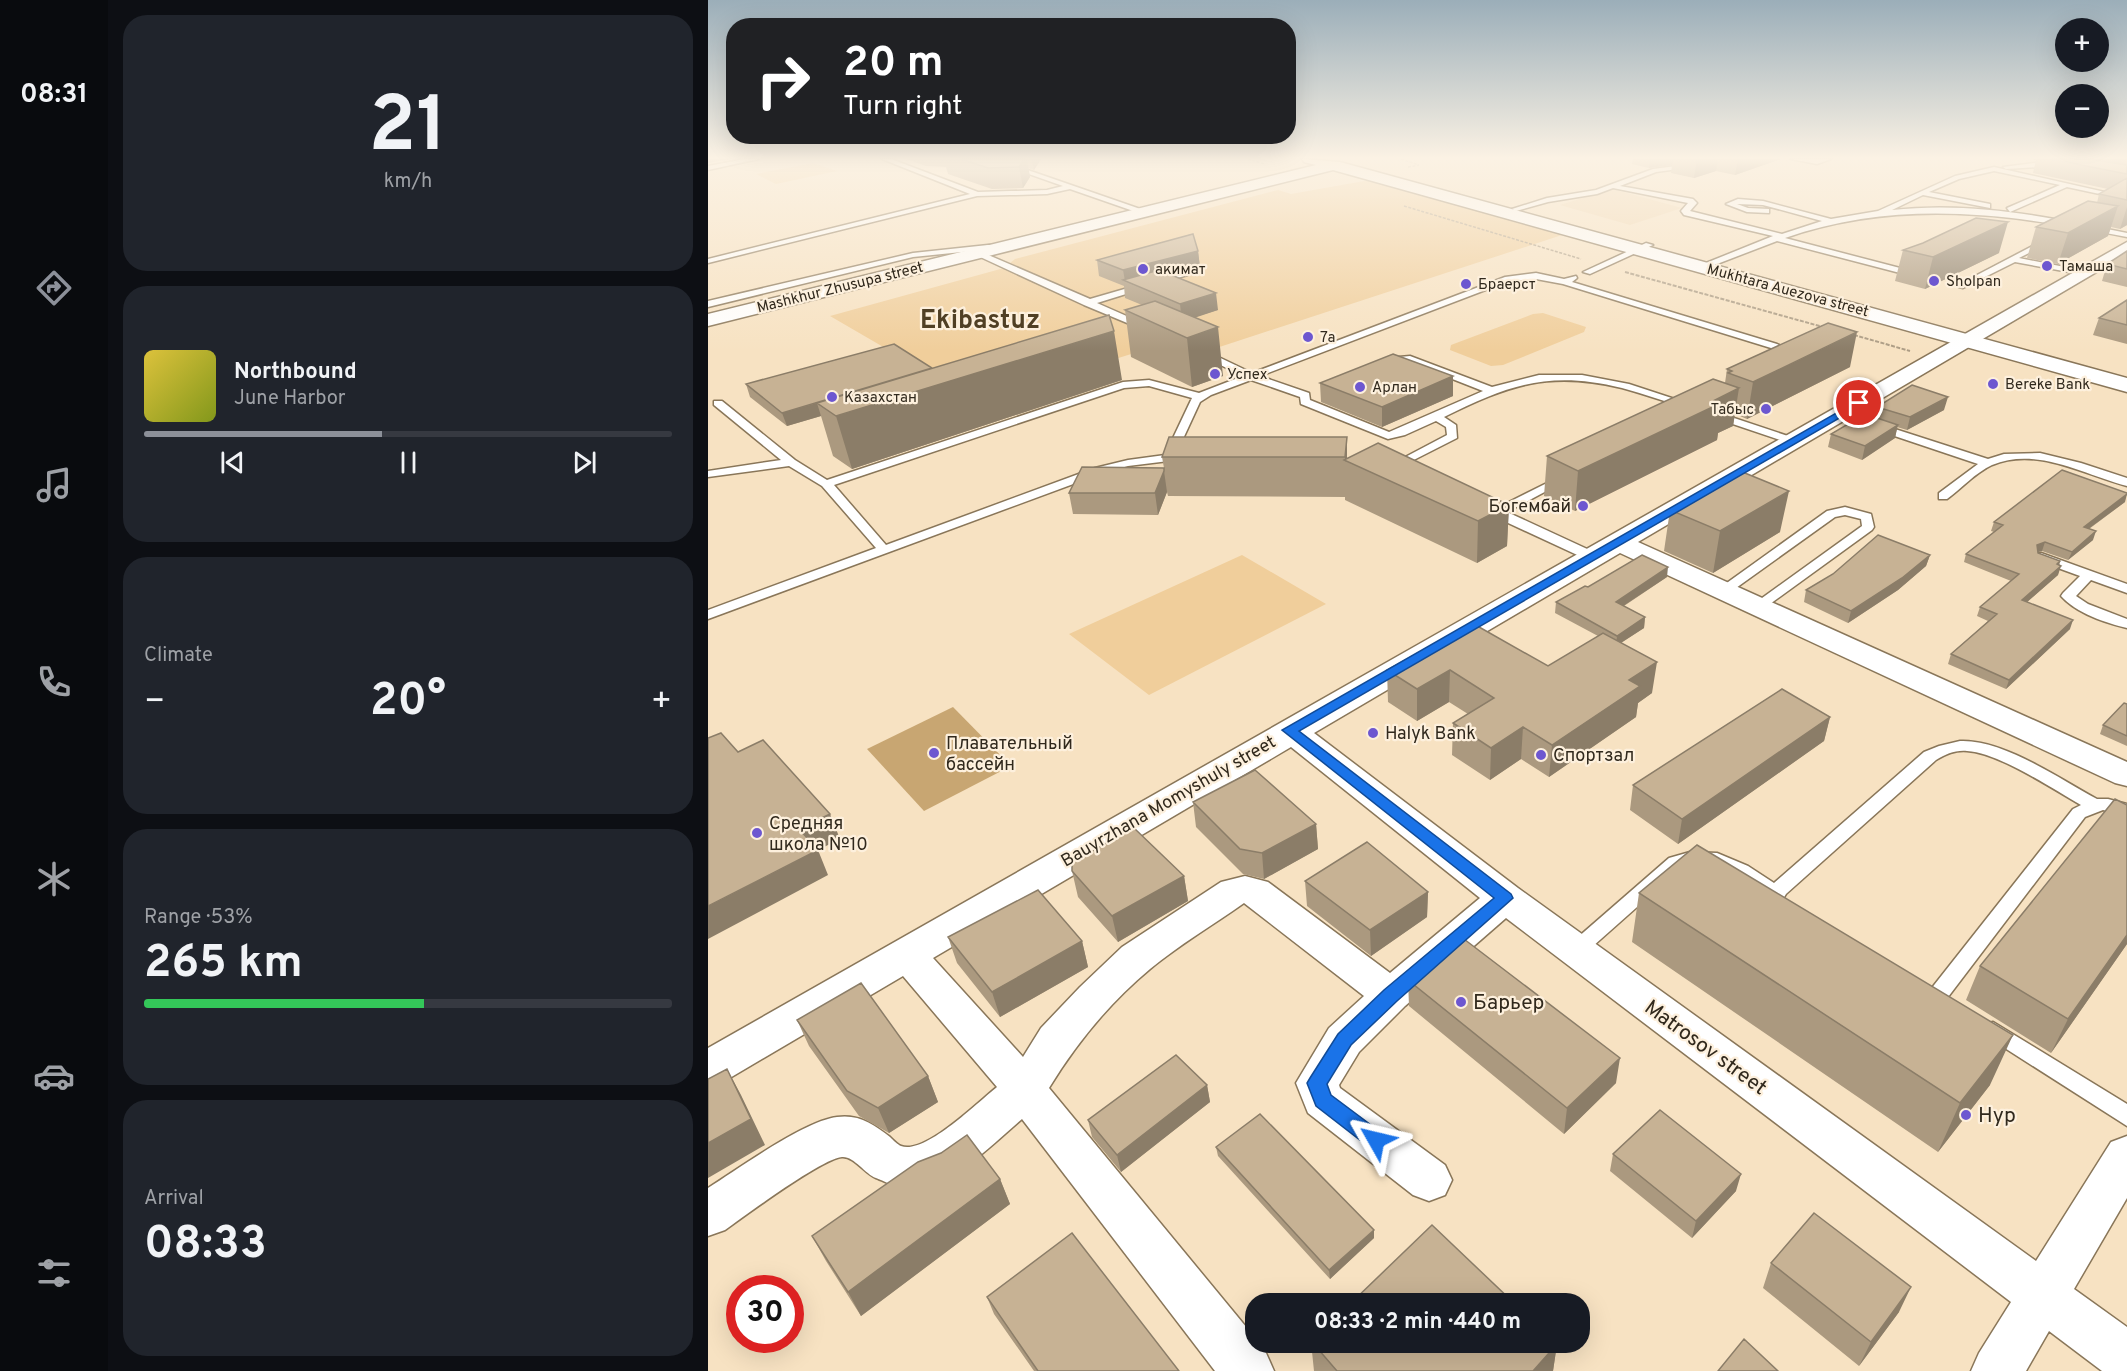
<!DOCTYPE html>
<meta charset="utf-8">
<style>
:root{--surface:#171b24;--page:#20242c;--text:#f1f3f6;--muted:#9ea1a6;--line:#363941;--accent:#8c9099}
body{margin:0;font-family:Overpass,sans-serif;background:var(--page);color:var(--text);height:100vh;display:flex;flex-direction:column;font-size:22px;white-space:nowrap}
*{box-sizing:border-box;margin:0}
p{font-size:20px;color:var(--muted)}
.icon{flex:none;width:33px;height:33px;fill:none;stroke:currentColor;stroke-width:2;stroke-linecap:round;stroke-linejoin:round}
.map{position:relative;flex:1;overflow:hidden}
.panel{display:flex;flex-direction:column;gap:15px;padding:15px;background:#0d0f14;width:600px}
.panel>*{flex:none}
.hud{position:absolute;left:18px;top:18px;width:570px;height:126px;border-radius:24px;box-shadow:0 6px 24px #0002;background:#202124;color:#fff;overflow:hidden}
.tools{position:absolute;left:1347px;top:18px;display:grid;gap:12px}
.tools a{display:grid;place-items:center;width:54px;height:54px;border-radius:50%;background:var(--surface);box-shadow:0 6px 24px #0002;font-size:30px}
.speed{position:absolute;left:18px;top:1275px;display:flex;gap:12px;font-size:30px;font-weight:700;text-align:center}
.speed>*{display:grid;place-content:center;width:78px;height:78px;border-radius:50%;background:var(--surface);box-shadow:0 6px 24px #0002;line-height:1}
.speed .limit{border:9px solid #d22;background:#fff;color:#111}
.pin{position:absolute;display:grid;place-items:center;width:51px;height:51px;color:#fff;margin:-26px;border:3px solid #fff;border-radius:50%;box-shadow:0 2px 6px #0007}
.me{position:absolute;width:66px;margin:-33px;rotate:307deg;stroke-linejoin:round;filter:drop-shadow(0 0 4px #0008)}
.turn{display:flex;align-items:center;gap:21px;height:126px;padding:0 18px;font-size:27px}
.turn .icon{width:78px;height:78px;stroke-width:2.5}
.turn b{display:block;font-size:42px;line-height:51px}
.big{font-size:45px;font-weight:700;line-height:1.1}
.panel .tile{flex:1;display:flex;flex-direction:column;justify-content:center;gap:9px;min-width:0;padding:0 21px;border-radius:24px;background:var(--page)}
.panel .dial{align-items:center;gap:0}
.dial b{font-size:78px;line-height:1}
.song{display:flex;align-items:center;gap:18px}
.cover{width:72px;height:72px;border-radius:9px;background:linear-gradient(135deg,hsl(50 70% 55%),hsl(70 70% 35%))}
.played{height:6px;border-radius:3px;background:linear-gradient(90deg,var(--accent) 45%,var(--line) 45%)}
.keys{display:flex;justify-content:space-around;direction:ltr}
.heat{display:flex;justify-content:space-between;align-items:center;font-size:33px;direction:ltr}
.charge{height:9px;border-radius:4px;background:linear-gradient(90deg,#34c759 53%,var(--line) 0)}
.trip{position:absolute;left:537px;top:1293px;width:345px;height:60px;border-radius:24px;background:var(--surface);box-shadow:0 6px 24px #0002;font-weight:700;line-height:60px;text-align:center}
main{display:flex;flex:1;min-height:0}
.dock{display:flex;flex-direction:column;width:108px;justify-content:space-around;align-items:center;background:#090b0e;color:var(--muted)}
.dock .icon{width:42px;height:42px}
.dock .on{color:var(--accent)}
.dock b{font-size:27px;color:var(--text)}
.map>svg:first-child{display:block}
</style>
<main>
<nav class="dock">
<b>08:31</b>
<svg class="icon on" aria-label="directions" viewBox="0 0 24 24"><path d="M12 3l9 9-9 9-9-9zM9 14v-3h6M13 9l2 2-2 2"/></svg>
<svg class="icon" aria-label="music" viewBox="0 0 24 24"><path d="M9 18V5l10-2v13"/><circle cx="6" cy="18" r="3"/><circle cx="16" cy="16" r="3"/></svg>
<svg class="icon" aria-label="phone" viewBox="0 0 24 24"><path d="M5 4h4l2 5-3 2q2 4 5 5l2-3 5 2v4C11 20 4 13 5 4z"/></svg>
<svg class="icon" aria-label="climate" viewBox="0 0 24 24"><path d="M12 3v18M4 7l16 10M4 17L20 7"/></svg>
<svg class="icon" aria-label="car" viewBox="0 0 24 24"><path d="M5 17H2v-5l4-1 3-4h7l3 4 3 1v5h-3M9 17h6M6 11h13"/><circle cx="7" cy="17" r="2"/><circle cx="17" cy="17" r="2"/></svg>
<svg class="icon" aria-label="filters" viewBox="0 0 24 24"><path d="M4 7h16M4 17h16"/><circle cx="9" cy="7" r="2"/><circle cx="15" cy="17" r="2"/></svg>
</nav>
<section class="panel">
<div class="tile dial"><b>21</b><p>km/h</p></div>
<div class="tile">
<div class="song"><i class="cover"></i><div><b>Northbound</b><p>June Harbor</p></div></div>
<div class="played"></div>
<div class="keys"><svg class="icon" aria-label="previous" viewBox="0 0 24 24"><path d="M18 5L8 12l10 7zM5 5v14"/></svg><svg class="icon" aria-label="pause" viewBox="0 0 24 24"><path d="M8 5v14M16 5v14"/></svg><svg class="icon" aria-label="next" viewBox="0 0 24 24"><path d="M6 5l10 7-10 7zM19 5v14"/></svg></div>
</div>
<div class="tile"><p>Climate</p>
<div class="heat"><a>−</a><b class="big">20°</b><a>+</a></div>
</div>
<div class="tile"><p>Range · 53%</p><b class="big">265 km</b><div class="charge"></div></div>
<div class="tile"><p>Arrival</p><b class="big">08:33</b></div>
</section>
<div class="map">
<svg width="1419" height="1371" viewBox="0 0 1419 1371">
<rect width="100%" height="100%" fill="#f7e2c2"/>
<path fill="#f0d6b0" d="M904,189L974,208L922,225L852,205Z"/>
<path fill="#f0ce9b" d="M105,163L129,171L68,184L48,174Z
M662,180L857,234L484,356L452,345L270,402L122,316L296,268L307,259L570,190L583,194Z
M835,313L878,327L876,332L795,365L783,366L742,350L743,345L825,314Z
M534,555L618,604L441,695L361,634Z"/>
<path fill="#c8a672" d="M245,707L303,766L216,811L159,749Z"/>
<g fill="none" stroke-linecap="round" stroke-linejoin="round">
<g stroke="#897659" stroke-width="3">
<path id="lane" d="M37,159H50L0,170V166Z
M174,159H183L270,192L339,190L355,186L278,159H288L441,212L434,214L362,189L339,194L269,196L0,263V259L262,194Z
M1083,159H1123L1109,164Z
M1334,162L1348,166L1298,169L1295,167Z
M983,164L985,167L948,172L912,186L985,199L989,203L982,211L1074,234L1114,221L1055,205L1029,204L1040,208L1061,209V213L1039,212L1018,204L1030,199L1055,201L1123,219L1170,211L1247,176L1286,167L1419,197L1415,199L1359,187L1302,212L1299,208L1352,185L1286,171L1251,179L1221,192L1282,204V208L1215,195L1184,210C1263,201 1342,217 1419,233V237C1302,214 1192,198 1077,238L1192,268H1212V272L1192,273L1069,241L996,269L992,267L993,265L1065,236L976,215L973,211L980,203L905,188L889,194L840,202L808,211L804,209L839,198L888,190L945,169Z
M1338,239H1341V243L1311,258L1377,271V275L1307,262L1255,288L1248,286Z
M938,243L945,245L882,274L875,272Z
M280,245H283V249L205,257L0,307V301L205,253Z
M271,251L382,299L482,270L489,272L389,303L439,325L441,327L436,330L376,305L268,255L267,253Z
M828,273L856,279L868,276L869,278L864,282L1069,344L1081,350L1086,359L1078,361L1074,354L1063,348L855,284L828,279L801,281L552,376L601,393L602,400L681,432L775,391L701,362L680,364L675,361L680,358L702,356L784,387L831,375H874L921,384L985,405L980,408C958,402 936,394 914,388C841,370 801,385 736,417L748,425L749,438L688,469L684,468V464L739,435L738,427L728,421L697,435L680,439L593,404L592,397L543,380L503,395L492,402L468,454L477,455V459L420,466L395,473L0,619V610L168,548L114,486L81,466L0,477V471L73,460L6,405V401H14L87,460L119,480L415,382L441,380L491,393L535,376L494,356V352H500L544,373L797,277ZM441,386L484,398L457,455L420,460L387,468L178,545L126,485L416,388Z
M1131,411L1280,459L1296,454L1332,453L1373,463L1419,478V486C1376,475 1329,446 1284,465C1267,473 1254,488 1239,499H1231V493L1270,464L1127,416V412Z
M1008,412L1089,439L1091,441L1089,443H1081L1004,417L1003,415Z
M855,475L859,476V480L799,512L890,554L891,557L890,560H880L785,516L776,509L782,505L789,508Z
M1137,507L1163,514L1166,527L1164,530L1055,609H1045L1043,606L1154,526L1153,519L1137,515L1127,517L1021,593L1016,594L1009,590L1119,511Z
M1333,553L1419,584V593L1383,580L1368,596L1380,604L1419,619V628C1398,623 1368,613 1353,596L1355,593L1372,576L1328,560L1327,557L1328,554Z
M1252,741C1295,739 1352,779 1389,799H1400L1419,804V816L1395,810L1377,817L1237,1001L1230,1003L1223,1001L1220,995L1223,989L1365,809L1373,805C1343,788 1291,753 1259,751C1247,750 1238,754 1228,760L1078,894L1075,899L1069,901L1063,899C1035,880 1009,857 973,868L875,955L868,957L861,955L858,950L861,945L961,858L982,852L1009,853L1040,866L1066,883L1216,752L1231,746Z
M1285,1022L1419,1104V1126L1278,1036L1275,1030L1278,1024Z"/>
</g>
<g stroke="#897659" stroke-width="3">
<path id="street" d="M1419,242V254L930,542L1419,762V786L1407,783L912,553L606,733L810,888L1328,1261L1403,1142L1419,1136V1198L1366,1289L1419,1327V1371H1394L1341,1331L1318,1371H1263L1271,1353L1303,1302L798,918L697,1006L651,1052L631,1085L632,1088L737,1165L744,1180L737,1195L721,1201L705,1195L600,1113L588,1083L621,1028L656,996L536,903C505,925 471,945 442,969C402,1002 368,1044 341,1088L548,1339V1342L558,1353L566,1371H507L314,1119C284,1144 236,1196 194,1188C185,1186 176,1181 168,1178C157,1174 146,1156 134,1157C113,1159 38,1215 17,1230L0,1236V1188C30,1169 96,1121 129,1117C151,1114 165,1124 182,1137C185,1140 190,1145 193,1146C217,1155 270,1102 289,1087L195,976L15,1082L0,1087V1048ZM583,747L772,898L682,973L560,882L537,876L513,882L414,947L372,987L333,1028L315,1057L225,958Z"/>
</g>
<g stroke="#897659" stroke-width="3">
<path id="secondary" d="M594,159L632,162L1419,378V392L625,170L0,326V314L608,165L596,162Z"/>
</g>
<path stroke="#ac9c84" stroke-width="1.5" stroke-dasharray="3 1.5" stroke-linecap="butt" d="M540,159L557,164
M693,159L711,165
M700,167L711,165
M696,206L873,259"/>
<path stroke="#ac9c84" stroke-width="2" stroke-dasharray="4 1.5" stroke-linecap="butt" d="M917,272L1115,327
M1146,335L1202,351"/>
<use href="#lane" fill="#fff" fill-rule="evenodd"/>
<use href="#street" fill="#fff" fill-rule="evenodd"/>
<use href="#secondary" fill="#fff" fill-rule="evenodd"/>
</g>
<path fill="#ab997f" d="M198,159H333L326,170L320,168L322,177L315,188L284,189L240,174L238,167L218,166Z
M925,159H1073L1027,175L1008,171L986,178L963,173L964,165L941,168L924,164Z
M1326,159H1419V225L1412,229L1403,227L1400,236L1350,264L1319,258L1328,227L1389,203L1391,194L1400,189L1325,173L1328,160H1325Z
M1195,250L1291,253L1217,289L1187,281Z
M490,251L492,267L463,275L510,310L487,317L515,376L484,387L423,357L417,310L434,305L417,298L416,286L391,276L389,260Z
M1419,251V287L1394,281L1399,264Z
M1419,300V344L1385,335L1391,318Z
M1142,367L1039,419L1027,414L1025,426L1010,433L1009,440L867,511L836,496L839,456L1017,383L1019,369Z
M224,368L414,380L144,469L125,456L113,416L79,426L42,397L38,384Z
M745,376V396L674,427L613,402L612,383Z
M1169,407L1236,410L1199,430L1189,427L1187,438L1154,460L1120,447L1123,434L1167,417Z
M639,437V458L801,505L799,546L769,563L637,500V497L460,496L459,492L450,515L365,514L361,493L456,468L454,457Z
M1417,502L1381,529L1385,540L1360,560L1334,551L1330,552V553L1352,561L1350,575L1319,602L1362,629L1298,689L1240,664L1243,654L1280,621L1269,616L1272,607L1303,581L1256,562L1258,554L1286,532L1283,531L1286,522Z
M962,510L1072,532L1005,573L956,551Z
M1222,555L1218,566L1190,590L1140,623L1096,602L1098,590Z
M959,577L916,606L937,617L936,628L913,643L944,693L930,703L928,717L841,777L813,759L782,780L744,755L745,723L760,714L741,702L709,721L680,702L679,670L840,666L890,636L847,613L848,602L880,587Z
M1419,704V746L1392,734L1395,725Z
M1122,717L1116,741L970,844L922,810L925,785Z
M485,802L608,824L610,849L556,879L535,874L488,827Z
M364,871L476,876L480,901L410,942L370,897Z
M597,881L720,892L719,917L663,956L599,906Z
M931,893L1282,1085L1230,1152L924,942Z
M240,937L374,941L380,967L292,1017L249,963Z
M1419,944L1343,1053L1258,1000L1272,966Z
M700,980L908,1083L856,1134L701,1006Z
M89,1020L220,1076L230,1102L181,1133L151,1116L101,1046Z
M499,1085L502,1102L413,1172L384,1137L380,1120Z
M508,1147L666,1230V1238L622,1279L510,1156Z
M905,1154L1028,1191L984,1238L902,1171Z
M292,1179L302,1204L153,1316L118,1261L104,1236Z
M1063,1263L1191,1312L1151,1366L1055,1288Z
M279,1297L471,1371H326L286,1314Z
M603,1342H848L849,1344L845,1371H606Z"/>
<path fill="#8b7d68" d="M0,159H22L0,163Z
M316,159H319L322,177L315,188L311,167Z
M324,159H333L326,170Z
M942,159H965L964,165L941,168Z
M987,159H1010L1008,171L986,178L989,159Z
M1030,159H1073L1027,175Z
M1398,159H1415L1413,162L1397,170H1395Z
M1410,206L1400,236L1350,264L1360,233Z
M1419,207V225L1412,229Z
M1300,222L1291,253L1217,289L1225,257Z
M490,251L492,267L426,285L417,281L415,270Z
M508,293L510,310L474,322L472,304Z
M510,327L515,376L484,387L479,338Z
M406,331L414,380L144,469L128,416Z
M1149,332L1142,367L1039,419L1045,382Z
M745,376V396L674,427V407Z
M1031,388L1025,426L1010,433L1009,440L867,511L870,471Z
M1240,397L1236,410L1199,430L1202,417Z
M109,403L113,416L79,426L74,413Z
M1190,425L1187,438L1154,460L1157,446Z
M639,437V462L637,461V457Z
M456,471L459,492L450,515L447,493Z
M1081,491L1072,532L1005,573L1012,531Z
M1419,494L1417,502L1372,535L1376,527Z
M801,505L799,546L769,563L770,521Z
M1388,531L1385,540L1360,560L1364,552Z
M1337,542L1334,551L1326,553L1329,545Z
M1222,555L1218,566L1190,590L1140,623L1143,611Z
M1352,561L1349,569L1353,566L1350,575L1311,609L1314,600Z
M960,567L959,577L906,612L908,602Z
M937,617L936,628L908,646L909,636Z
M1365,620L1362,629L1298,689L1301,680Z
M949,662L944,693L930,703L928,717L841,777L844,745L921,680Z
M742,670L741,702L709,721V689Z
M1122,717L1116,741L970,844L974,819Z
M815,727L813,759L782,780L783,748Z
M122,814L132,839L102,854L91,829Z
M608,824L610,849L556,879L554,853Z
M110,850L120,875L0,939V906Z
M476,876L480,901L410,942L404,916Z
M720,892L719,917L663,956L662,930Z
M1419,935V944L1343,1053L1360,1019Z
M374,941L380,967L292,1017L284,992Z
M1305,1035L1282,1085L1230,1152L1252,1103Z
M912,1058L908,1083L856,1134L859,1108Z
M19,1069L33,1095L57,1145L0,1178V1143Z
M220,1076L230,1102L181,1133L170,1108Z
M499,1085L502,1102L413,1172L409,1155Z
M1033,1174L1028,1191L984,1238L988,1221Z
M292,1179L302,1204L153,1316L140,1292Z
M666,1230V1238L622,1279L621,1270Z
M1203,1287L1191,1312L1151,1366L1163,1342Z
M849,1344L845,1371H825Z"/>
<path fill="#c7b294" stroke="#8b7d68" stroke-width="1.5" d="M253,159H316L311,167L280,168Z
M1343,159H1382L1419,165V174Z
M1419,178V200L1391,194Z
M1380,201L1410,206L1360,233L1328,227Z
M1268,218L1300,222L1225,257L1195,250L1215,243Z
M485,234L490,251L415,270L389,260Z
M1419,251V269L1399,264Z
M451,270L508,293L472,304L415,280Z
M1419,300V325L1391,318Z
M447,301L510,327L479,338L417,310Z
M401,315L406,331L128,416L109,403Z
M1120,323L1149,332L1045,382L1020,373L1024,371L1019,369Z
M186,344L224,368L74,413L38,384Z
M685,354L745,376L674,407L612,383Z
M1005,379L1031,388L1007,400L1015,402L870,471L839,456Z
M1204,385L1240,397L1202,417L1169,407Z
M1157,414L1190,425L1157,446L1123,434Z
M461,437H639L637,457H454Z
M670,443L801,505L770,521L636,460Z
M374,467L456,468V471L447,493H361Z
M1354,470L1419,493V494L1376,527L1388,531L1364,552L1337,542L1329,545L1330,553L1352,561L1349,564L1353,566L1314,600L1365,620L1301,680L1243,654L1289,614L1272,607L1311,574L1258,554L1295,525L1286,522Z
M1032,471L1081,491L1012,531L962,510Z
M1170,535L1222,555L1194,578L1143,611L1098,590L1125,574Z
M934,555L960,567L908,602L937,617L909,636L848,602L877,586L880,587Z
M764,623L840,666L895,633L949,662L921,680L932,686L844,745L815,727L783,748L745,723L786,698L742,670L709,689L679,670Z
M1074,689L1122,717L974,819L925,785Z
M1416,703L1419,704V736L1395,725Z
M13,733L30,752L55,740L122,814L91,829L110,850L0,906V738Z
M547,770L608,824L554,853L532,849L485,802Z
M1407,799L1419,805V935L1360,1019L1272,966Z
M426,828L476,876L404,916L364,871V862Z
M659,842L720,892L662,930L597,881Z
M989,845L1305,1035L1252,1103L931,893Z
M330,890L374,941L284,992L240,937Z
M752,936L912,1058L859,1108L700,980Z
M153,983L220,1076L170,1108L139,1091L89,1020Z
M468,1055L499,1085L409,1155L380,1120Z
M19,1069L43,1119L0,1143V1079Z
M952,1110L1033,1174L988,1221L905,1154Z
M552,1114L666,1230L621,1270L508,1147Z
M259,1135L292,1179L140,1292L104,1236L210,1162L233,1153Z
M1106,1213L1203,1287L1163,1342L1063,1263Z
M724,1225L807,1304H642Z
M364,1233L471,1371H330L279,1297Z
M1036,1339L1070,1371H1010Z
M604,1342H848L849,1344L825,1371H629Z"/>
<linearGradient id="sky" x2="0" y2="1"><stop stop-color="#9baeb9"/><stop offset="0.45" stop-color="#fbf2e4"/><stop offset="1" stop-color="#fbf2e4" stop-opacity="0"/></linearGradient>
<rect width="1419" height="351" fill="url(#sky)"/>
<path fill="#1a73e8" stroke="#114b97" stroke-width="1.5" d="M1151,400L1156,403L1154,405L591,731L803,894L805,898L689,1001L643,1045L619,1084L623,1095L675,1134L678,1140L675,1147L668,1149L661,1147L608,1106L599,1083L602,1078L630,1034L676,990L786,898L574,730Z"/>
<g fill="#6d57d0" stroke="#fdf0dd" stroke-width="2">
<circle cx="1339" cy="266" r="6"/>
<circle cx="435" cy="269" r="6"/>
<circle cx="1226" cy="281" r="6"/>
<circle cx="758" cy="284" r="6"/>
<circle cx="600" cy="337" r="6"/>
<circle cx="507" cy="374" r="6"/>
<circle cx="1285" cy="384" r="6"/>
<circle cx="652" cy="387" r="6"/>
<circle cx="124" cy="397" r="6"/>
<circle cx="1058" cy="409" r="6"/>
<circle cx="875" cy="506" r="6"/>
<circle cx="665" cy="733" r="6"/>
<circle cx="226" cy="753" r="6"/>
<circle cx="833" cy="755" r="6"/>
<circle cx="49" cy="833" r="6"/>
<circle cx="753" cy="1002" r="6"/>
<circle cx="1258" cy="1115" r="6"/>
</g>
<g text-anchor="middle" stroke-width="4.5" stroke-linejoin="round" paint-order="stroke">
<g font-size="15" fill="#31291d" stroke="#fdf0dd" text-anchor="start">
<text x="1351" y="271">Тамаша</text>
<text x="447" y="274">акимат</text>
<text x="1238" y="286">Sholpan</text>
<text x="770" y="289">Браерст</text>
<text x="612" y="342">7а</text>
<text x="519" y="379">Успех</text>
<text x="1297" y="389">Bereke Bank</text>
<text x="664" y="392">Арлан</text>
<text x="136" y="402">Казахстан</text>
<text x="1046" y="414" text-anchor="end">Табыс</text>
</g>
<g font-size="15" fill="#31291d" stroke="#fdf0dd">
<text transform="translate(132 287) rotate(-14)" y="5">Mashkhur Zhusupa street</text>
<text transform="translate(1080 290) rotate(15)" y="5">Mukhtara Auezova street</text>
</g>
<g font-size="18" fill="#31291d" stroke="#fdf0dd" text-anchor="start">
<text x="863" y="512" text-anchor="end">Богембай</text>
<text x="677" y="739">Halyk Bank</text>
<text x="238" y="749">Плавательный<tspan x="238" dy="21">бассейн</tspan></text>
<text x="845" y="761">Спортзал</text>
<text x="61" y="829">Средняя<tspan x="61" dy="21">школа №10</tspan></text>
</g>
<g font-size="18" fill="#31291d" stroke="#fdf0dd">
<text transform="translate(460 801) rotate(-30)" y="6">Bauyrzhana Momyshuly street</text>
</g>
<g font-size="21" fill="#31291d" stroke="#fdf0dd" text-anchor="start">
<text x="765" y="1009">Барьер</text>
<text x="1270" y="1122">Нур</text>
</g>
<g font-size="21" fill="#31291d" stroke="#fdf0dd">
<text transform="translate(998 1047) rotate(36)" y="7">Matrosov street</text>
</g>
<g font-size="26" font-weight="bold" fill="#503f24" stroke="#fdf0dd">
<text x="272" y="328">Ekibastuz</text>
</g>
</g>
</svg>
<div class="tools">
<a>+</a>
<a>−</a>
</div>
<div class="speed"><div class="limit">30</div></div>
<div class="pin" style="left:1151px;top:403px;background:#d93025"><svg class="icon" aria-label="arrive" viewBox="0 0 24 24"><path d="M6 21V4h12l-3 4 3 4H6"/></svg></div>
<svg class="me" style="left:668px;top:1140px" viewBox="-20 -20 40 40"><path d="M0-17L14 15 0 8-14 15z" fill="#1a73e8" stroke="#fff" stroke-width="4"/></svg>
<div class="trip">08:33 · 2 min · 440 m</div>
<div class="hud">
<div class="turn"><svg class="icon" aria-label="right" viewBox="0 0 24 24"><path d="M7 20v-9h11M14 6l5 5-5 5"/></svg><div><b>20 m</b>Turn right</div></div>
</div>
</div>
</main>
